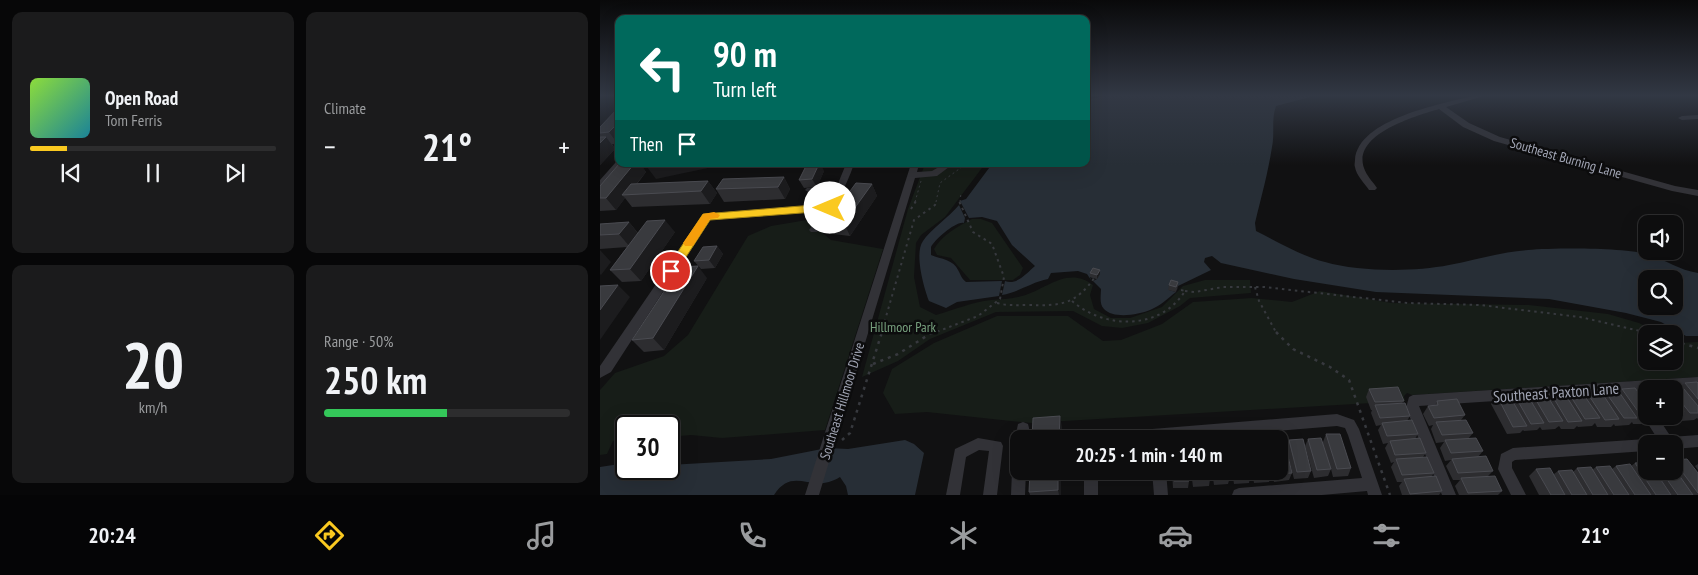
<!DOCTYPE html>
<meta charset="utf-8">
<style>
:root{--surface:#0d0d0e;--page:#1b1b1c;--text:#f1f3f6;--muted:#9a9c9e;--line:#2d2d2e;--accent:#fac920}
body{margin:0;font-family:"PT Sans Narrow",sans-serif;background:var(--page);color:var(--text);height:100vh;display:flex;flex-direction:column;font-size:19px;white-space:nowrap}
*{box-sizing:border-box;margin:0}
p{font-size:16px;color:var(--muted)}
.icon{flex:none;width:28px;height:28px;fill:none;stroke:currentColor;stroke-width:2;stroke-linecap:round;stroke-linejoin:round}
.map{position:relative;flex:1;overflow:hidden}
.side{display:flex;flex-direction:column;gap:12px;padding:12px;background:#070708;width:600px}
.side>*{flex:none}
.guide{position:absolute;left:15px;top:15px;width:475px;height:152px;border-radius:10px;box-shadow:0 5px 20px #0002,0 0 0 1px var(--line);background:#00695c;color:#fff;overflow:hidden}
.buttons{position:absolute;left:1038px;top:215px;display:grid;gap:10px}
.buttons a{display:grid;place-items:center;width:45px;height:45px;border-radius:10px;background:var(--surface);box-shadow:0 5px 20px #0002,0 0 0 1px var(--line);font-size:25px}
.speed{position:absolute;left:15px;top:415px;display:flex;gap:10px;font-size:25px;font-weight:700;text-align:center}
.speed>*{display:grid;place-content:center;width:65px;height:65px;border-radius:50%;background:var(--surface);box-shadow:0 5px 20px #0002,0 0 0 1px var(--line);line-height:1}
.speed .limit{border:2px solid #111;border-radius:8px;background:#fff;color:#111}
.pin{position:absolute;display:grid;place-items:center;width:42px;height:42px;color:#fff;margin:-21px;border:2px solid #fff;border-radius:50%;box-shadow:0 1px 5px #0007}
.me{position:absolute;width:55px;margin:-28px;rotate:270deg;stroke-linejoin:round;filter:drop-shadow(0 0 4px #0008)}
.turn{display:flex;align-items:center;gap:18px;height:105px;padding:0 15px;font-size:22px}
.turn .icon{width:65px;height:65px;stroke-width:2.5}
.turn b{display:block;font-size:35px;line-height:42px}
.then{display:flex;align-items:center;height:48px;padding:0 15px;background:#0003;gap:10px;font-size:19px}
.big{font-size:38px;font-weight:600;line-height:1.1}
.side .widget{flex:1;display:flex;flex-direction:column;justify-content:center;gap:8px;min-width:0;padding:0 18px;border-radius:10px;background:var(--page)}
.side .dial{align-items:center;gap:0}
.dial b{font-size:65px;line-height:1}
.song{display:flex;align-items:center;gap:15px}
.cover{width:60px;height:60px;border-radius:8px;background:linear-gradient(135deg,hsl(90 70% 55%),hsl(190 70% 35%))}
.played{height:5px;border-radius:2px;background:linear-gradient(90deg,var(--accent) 15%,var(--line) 15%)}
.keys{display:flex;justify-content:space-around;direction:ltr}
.heat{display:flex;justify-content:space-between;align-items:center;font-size:28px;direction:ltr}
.charge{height:8px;border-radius:4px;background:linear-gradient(90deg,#34c759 50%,var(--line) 0)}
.side .tiles{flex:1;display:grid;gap:12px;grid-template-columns:repeat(2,1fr)}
.trip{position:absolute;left:410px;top:430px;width:278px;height:50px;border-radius:10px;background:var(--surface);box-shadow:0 5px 20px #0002,0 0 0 1px var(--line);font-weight:600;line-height:50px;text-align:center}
.tab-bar{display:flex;height:80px;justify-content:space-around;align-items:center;background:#050506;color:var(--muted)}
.tab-bar .icon{width:35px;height:35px}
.tab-bar .current{color:var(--accent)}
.tab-bar b{font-size:22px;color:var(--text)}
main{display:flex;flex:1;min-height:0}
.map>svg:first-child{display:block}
</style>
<main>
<section class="side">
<div class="tiles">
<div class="widget">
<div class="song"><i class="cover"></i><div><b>Open Road</b><p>Tom Ferris</p></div></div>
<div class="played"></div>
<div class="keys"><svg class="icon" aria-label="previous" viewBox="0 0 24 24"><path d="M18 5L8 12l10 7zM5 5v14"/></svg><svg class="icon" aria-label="pause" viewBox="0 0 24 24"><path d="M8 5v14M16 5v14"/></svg><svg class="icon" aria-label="next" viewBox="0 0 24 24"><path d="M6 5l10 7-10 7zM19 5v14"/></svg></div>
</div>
<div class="widget"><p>Climate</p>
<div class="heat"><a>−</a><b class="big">21°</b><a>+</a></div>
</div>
<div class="widget dial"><b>20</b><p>km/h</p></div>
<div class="widget"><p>Range · 50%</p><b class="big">250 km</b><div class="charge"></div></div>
</div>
</section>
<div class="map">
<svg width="1098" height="495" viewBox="0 0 1098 495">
<rect width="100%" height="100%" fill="#111112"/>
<path fill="#171d18" d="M325,164H385L345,217L321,235L316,243L314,277L320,307L336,315C354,310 372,302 391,300C402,299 412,299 422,296C445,290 468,265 493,285L490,295L494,309L511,318H530L562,307L583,286L605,280H650L651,293L590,298L580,306L548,323L522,328L502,326L473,311L396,312L330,339L298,361L262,377L308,209Z
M372,219H381L392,223L423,268L420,275L413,280H370L351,258L337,255L334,249C342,235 358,226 372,219Z
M207,220L231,240L283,249L225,430L122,438L91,435L69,437V426H26V440L13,441L7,454L0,455V390L15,373L64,356L88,335L148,236L171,226Z
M720,291L792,303L929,305L1008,314L1039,323L1060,334H1046V361H1074V340L1079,343L1098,342V377L812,395L807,393L804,396L805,401L431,423L327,412L295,414L283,393L292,369L334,343L397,316H468L503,341L521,340L562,324L593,302L652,298L692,302Z"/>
<path fill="#272e36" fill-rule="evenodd" d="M504,96H714L676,106C671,120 675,132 672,147C668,173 661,198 655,223L656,231C678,242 701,256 725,262C760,272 814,272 849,265C876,260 900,252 928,250C954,248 1025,247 1049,255C1066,260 1079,270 1098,273V336H1086L1061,322L1026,313L949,299L776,292L694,279L621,263L612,256L605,258L604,262L611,270L578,286L571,284L569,290L576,292C567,299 560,306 550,310C538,315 513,319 504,309C499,304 501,295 501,289L493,281L497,279L490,277L491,280L487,274L478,271L451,273L448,279C432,282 419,292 402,295L405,281C416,286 427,273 435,266L412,245L397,221L382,217L369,218L360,201L366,199L392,164H486V100ZM1046,279H1074V306H1046Z
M359,205L365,218L364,223C357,220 334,240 331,247C331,249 331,253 331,255C341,259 354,260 358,270C361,275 361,278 366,282L402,281L399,296L357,302L346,308L329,301C324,288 314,253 323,241C330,230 349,217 359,205Z
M305,440L314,444L324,453L315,495H248L246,486L240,477C211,495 194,465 174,495H0V467L26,463V469H69V465L171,459L227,448L248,449Z"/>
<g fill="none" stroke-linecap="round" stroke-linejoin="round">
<path stroke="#37393e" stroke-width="1" stroke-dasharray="2 3" stroke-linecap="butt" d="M315,202L321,181
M336,202L340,183L366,164
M360,202L361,193"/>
<path stroke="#37393e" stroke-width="2" stroke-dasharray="2.5 4" stroke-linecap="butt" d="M311,209L316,201
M655,287L659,301L677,334
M585,291L595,292L623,287H664L808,303L880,305L980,317L1053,334
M472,301C504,329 560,331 585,291L577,289
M397,303C408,306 417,305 428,305C461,306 475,305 495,277
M281,334L314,220L335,205L336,201
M331,334L378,316L400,299L404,277L392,244L373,232L359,201"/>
<path stroke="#37393e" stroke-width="2.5" stroke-dasharray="3 5" stroke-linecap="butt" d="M676,332L693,349L730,367L749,380L790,495
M1049,332L1054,334
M1074,341L1098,348
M273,364L298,354L333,332
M242,440L250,433L282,332"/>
<path fill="#323237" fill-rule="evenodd" d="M873,96H884L846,107L869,123L900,137L1075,186L1098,190V196L1072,191L894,141L863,127L839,109C816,116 752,134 764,168C766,175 773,182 777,188L775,190H769C765,184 756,175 755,167C754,165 755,162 755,160C758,119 841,104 873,96Z
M1098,115V119L1082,120L1078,118L1082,116Z
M19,161V164H23L22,166L3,187L0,188V180L16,162Z
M246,164H254C245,190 233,210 217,232H211L209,230L225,209L215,212L110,219L11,372L0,378V366L104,214L214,206L226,200L234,192L210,193L205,190L207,188L237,186Z
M311,164H319L317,172L332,171L344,164H353L337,176L315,178L219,495H205Z
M1098,377V387L1046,389V391L819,406L856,495H842L806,408L809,397L813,395Z
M1046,411V416H1057L1071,437L1098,435V447L1074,449V444H1052L1054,440L1057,438L1043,416Z
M737,414L754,420L759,429L782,495H768L767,491L722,495H632L634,490L639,488L762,478L748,435L745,428L737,426L580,439H497L498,435L503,433Z
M423,422L428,424L429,428V439H419V444L415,439L418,424Z
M378,438L401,442L403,446L397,495H383L389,451L379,450L366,457L360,495H346L355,449Z
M1046,439L1051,441L1052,444H1046V451L915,460L912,462V468L926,495H911L898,469L901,454L913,448Z
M419,464V471H426L425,495H411L412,471L414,466Z
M484,471H498V495H484Z
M552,471H566L568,495H554Z"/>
</g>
<path fill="#2d2d30" d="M19,107V144H12L15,149L0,165V127Z
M19,164H40L46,172L37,184L108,181L117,193L110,204L32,207L25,198L16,210L0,211V186Z
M224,171L217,187L204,188L199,180Z
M184,177L190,189L185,199L124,202L116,189Z
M272,184L277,196L250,236L233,234L227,222Z
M29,222L38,233L75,232L41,281L22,282L10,270L27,247L0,249V224Z
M117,246L123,254L115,268L101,269L94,261Z
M500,270V274L497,279L490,277V273Z
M107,278L64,350L44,352L32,340Z
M578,282V286L576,292L568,290L569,285Z
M1085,383H1098V419L1097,418L1094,420L1081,421L1078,417L1074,420L1061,421L1058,416H1074V389H1048L1051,387L1064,386L1067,384L1081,386Z
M769,389L804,401L802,403L810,416L807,421L818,434L815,439L826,453L823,457L834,473L831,477L842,491L839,495H802L799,486L802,482H797L791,467L794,462L791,463L785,448L788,443L783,444L778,430L781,425L776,426L771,413L772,410H771L766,397Z
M1022,389L1046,416H1055L1046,424H1033L1032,422L1029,425L1015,426L1014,424L1011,427H997L995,423L992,426L978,427L977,426L974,429H961L959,426L955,429L942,430L940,427L937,430L924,431L923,430L920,433L907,434L891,404L897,396L912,400L915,396L930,398L933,395L947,396L950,392L965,395L968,392L983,394L986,391L1001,393L1004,390L1019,392Z
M1046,391V400L1042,394Z
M837,401L865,415L861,420L873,433L868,439L883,451L878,457L893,471L888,476L902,491L898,495H859L855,486L860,480H853L846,466L851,460L845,461L840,448L844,442L836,443L831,429L833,425L829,426L823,414L828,406L835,405Z
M726,434L751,468L748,476L733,477L731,469L728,476L714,478L705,446L708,439L723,442Z
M689,440L711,471L708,478L694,479L686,448Z
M1074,460L1098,473V495H939L929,476L936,469L954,474L958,471L973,472L977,468L992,470L996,467L1012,469L1016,466H1031L1035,463L1046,471H1074Z
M1098,464V470L1095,466Z
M430,471H461V495H430L429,492Z
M572,471H588L589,481L588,488H573Z
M591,471H609L610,479L609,486L593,487Z
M612,471H629L630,477L628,484L614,485Z
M632,471H650V476L649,483L634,484Z
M652,471H670L671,474L669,482L654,483Z
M672,471H679L692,473L689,480L674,482Z"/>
<path fill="#1c1c1e" d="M19,122V144H18L9,132Z
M6,137L15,149L0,165V143Z
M34,164H40L46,172L28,194L22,195L25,198L16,210L6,198Z
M61,164H122V165L56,179L47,167Z
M219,164H221L224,171L217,187L212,179Z
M184,177L190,189L185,199L178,187Z
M108,181L117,193L110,204L101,191Z
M272,184L277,196L250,236L244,223Z
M65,220L75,232L41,281L30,269Z
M29,222L39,235L30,247L19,234Z
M117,246L123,254L115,268L109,260Z
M0,250L11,262L1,275L0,274Z
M98,266L107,278L64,350L53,338Z
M500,270V274L497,279V275Z
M18,285L30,297L0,340V310Z
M460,416L462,427V439H459Z
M458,471H461V495H459L458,490Z"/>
<path fill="#393a3e" stroke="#4a4b51" d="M19,107V122L9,132L0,133V127Z
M0,137H6L0,143Z
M19,164H34L6,198H0V186Z
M48,164H61L47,167Z
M207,164H219L212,179L199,180Z
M184,177L178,187L116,189L123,179Z
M108,181L101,191L22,195L31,184Z
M256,183L272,184L244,223L227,222Z
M65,220L30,269L10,270L47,221Z
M29,222L19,234L0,235V224Z
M117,246L109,260L94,261L103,247Z
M98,266L53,338L32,340L80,267Z
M493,268L500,270L497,275L490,273Z
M571,280L578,282L576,287L569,285Z
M18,285L0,310V286Z
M1097,382L1098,383V399L1085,383Z
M1079,383L1098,406V413H1090L1074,393V389H1071L1067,384Z
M1064,386L1066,389H1052L1051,387Z
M798,387L804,401L775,402L769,389Z
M1035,388L1046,403V416H1049L1042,417L1022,389Z
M1017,389L1037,418H1024L1004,390Z
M1000,390L1019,419L1005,420L986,391Z
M963,391L982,421L968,422L950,392Z
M981,391L1000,418L985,419L968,392Z
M946,394L963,421L949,422L933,395Z
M909,395L927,426L913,427L897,396Z
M915,396H928L944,423L931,424Z
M857,399L865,415L834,418L828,406L838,405L837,401Z
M1074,399L1084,412L1074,413Z
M805,403L810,416L780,418L775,405Z
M460,416L459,439H432L433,418Z
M812,420L818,434L787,436L782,423Z
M866,420L873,433L842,435L836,422Z
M726,434H740L751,468L737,469Z
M721,438L731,469L717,470L708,439Z
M820,438L826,453L795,455L790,441Z
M876,438L883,451L851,453L845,440Z
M703,439L711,471L697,472L689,440Z
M684,440L692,473L677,474L676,471H679V441Z
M886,456L893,471L858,473L852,459Z
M827,457L834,473L802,475L796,459Z
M1087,459L1098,473V493L1074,461V460Z
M1046,462V471H1055L1071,495H1056L1035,463Z
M1030,464L1051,495H1035L1016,466Z
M1010,466L1029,495H1014L996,467Z
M991,467L1008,495H993L977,468Z
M950,468L965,495H951L936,469Z
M1074,468L1093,495H1078L1061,471H1074Z
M972,470L987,495H972L958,471Z
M430,471H458V490L429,492Z
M573,471H588L589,481H574Z
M593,471H609L610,479L594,480Z
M614,471H629L630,477L615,478Z
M635,471H650V476L636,477Z
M655,471H670L671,474L656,476Z
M836,476L842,491L810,494L804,479Z
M895,476L902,491L868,493L861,478Z"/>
<linearGradient id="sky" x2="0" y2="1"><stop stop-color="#09090a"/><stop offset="0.58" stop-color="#323844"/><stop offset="1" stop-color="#323844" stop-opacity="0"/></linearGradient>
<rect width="1098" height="165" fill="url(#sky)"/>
<path fill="#fac920" stroke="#a28315" d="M232,198L238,202L234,211L230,212L225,209L215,212L110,220L75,274L71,275L65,271L103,214L213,205Z"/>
<path fill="#f59e0b" d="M114,212L120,215L118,218L110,219L93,246H85L83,243L103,214Z"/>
<g text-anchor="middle" stroke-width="5" stroke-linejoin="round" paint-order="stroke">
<g font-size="14" fill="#a1a5b4" stroke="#0c0c0d">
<text transform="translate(966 158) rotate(16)" y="5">Southeast Burning Lane</text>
<text transform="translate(242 401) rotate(-73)" y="5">Southeast Hillmoor Drive</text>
</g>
<g font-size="14" fill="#77a07e" stroke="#0c0c0d">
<text x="303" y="332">Hillmoor Park</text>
</g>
<g font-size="16" fill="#a1a5b4" stroke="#0c0c0d">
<text transform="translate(956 392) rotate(-4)" y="6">Southeast Paxton Lane</text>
</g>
</g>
</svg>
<div class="buttons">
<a><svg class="icon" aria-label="sound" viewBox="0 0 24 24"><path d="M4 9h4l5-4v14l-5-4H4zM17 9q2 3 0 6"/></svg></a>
<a><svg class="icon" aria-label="search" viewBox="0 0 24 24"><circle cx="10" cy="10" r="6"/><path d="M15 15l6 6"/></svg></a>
<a><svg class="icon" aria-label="layers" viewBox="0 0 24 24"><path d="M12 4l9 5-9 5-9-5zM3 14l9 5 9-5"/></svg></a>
<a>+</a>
<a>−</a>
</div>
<div class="speed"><div class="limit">30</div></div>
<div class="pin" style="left:71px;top:271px;background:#d93025"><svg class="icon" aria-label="arrive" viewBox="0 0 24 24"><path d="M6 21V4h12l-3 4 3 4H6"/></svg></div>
<svg class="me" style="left:230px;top:208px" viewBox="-20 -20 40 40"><circle r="19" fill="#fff"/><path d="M0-13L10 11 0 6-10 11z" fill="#fac920"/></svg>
<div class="trip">20:25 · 1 min · 140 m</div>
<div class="guide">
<div class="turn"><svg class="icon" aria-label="left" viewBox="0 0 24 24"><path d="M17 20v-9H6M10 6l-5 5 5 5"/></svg><div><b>90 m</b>Turn left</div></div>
<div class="then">Then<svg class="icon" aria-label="arrive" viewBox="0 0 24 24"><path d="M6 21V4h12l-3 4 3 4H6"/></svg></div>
</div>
</div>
</main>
<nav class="tab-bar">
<b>20:24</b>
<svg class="icon current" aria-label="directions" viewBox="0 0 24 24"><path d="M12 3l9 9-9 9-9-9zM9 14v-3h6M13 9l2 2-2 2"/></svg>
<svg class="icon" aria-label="music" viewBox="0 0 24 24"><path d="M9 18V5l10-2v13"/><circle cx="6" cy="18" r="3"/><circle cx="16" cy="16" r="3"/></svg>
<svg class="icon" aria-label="phone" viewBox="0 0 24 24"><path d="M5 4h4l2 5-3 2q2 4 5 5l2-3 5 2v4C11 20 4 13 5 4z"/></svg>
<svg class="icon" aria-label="climate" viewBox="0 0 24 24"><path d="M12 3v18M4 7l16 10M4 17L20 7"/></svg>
<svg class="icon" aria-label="car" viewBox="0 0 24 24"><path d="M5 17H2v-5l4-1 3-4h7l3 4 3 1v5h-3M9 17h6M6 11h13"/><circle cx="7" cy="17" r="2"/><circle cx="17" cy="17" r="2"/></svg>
<svg class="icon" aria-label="filters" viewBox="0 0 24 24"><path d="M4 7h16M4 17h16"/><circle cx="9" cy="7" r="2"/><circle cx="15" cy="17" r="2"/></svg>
<b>21°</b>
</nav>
